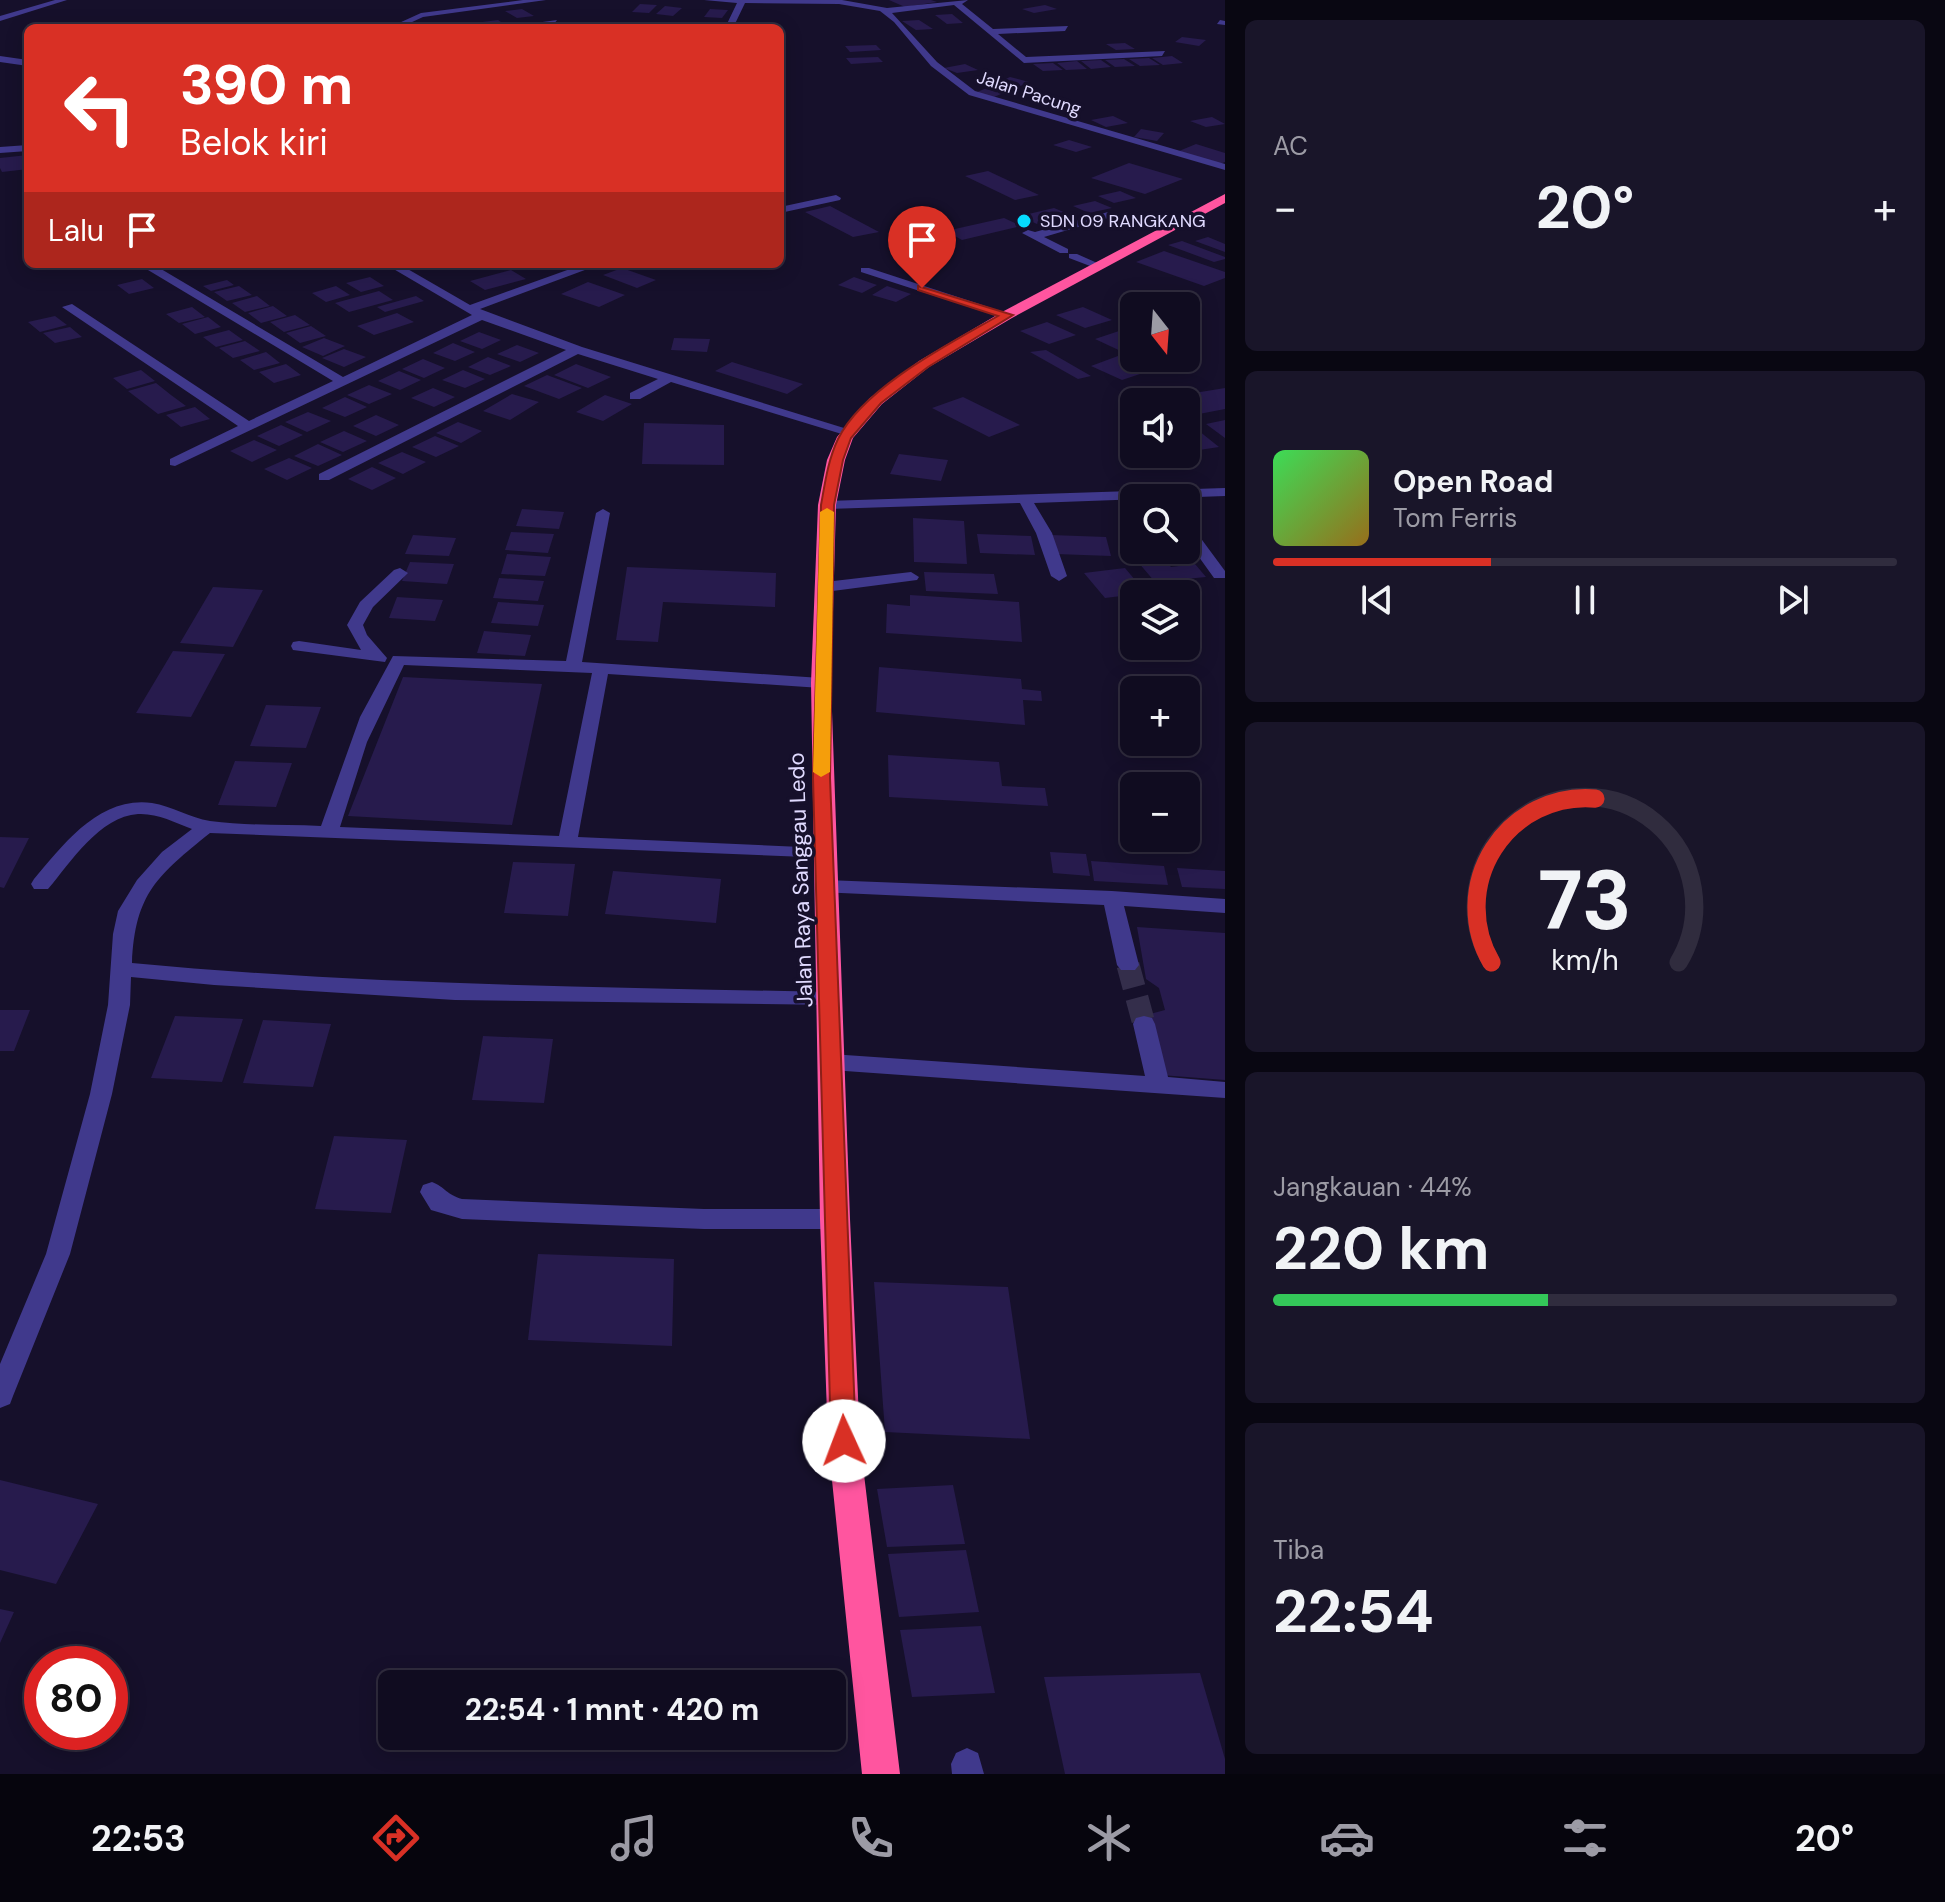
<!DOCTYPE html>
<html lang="id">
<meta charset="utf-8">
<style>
:root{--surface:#100c20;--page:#191529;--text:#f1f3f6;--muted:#9c9ba5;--line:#302c3e;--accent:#d93025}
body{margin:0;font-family:"DM Sans",sans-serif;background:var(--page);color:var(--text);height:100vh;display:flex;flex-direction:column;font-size:30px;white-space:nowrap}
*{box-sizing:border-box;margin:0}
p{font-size:26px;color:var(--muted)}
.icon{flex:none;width:44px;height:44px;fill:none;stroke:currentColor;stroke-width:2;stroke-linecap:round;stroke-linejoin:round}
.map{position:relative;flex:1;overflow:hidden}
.side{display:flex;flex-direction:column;gap:20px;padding:20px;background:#090712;width:720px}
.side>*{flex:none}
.top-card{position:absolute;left:24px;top:24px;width:760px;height:244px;border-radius:12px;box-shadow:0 4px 20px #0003,0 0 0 2px var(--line);background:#d93025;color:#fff;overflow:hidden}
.needle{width:52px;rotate:163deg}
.buttons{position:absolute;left:1120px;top:292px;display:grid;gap:16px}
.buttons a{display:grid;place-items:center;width:80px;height:80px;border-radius:12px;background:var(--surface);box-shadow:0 4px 20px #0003,0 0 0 2px var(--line);font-size:40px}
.speed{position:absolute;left:24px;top:1646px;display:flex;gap:16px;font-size:40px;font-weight:700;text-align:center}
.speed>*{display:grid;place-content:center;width:104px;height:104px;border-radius:50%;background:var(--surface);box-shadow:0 4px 20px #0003,0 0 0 2px var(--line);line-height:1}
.speed .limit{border:12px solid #d22;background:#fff;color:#111}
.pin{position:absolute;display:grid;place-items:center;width:68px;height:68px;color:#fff;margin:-82px -34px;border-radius:50% 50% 50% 0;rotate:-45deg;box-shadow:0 0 8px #0007}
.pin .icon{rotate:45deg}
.me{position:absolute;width:88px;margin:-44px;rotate:358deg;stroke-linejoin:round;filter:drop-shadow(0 0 6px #0008)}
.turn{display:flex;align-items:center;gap:28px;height:168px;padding:0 24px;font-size:36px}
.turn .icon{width:104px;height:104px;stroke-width:2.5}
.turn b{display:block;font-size:56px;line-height:68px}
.then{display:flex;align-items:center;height:76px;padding:0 24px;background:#0003;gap:16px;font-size:30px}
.big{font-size:60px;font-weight:700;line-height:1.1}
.side .tile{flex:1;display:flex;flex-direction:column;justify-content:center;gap:12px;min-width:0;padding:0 28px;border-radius:12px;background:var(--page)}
.side .dial{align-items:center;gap:0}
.dial svg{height:208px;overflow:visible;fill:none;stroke:var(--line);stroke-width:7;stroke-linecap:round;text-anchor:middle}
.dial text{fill:var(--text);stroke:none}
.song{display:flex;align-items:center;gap:24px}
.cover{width:96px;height:96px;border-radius:12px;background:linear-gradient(135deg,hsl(130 70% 55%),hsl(40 70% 35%))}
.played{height:8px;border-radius:4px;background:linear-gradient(90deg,var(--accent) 35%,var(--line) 35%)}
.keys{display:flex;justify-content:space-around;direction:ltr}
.heat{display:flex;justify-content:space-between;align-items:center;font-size:44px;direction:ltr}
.charge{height:12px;border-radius:6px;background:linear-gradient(90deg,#34c759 44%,var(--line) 0)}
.trip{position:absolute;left:378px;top:1670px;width:468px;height:80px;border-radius:12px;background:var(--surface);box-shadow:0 4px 20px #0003,0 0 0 2px var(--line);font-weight:700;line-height:80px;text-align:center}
.tabs{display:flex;height:128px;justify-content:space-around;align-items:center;background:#06050d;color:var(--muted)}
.tabs .icon{width:56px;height:56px}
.tabs .current{color:var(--accent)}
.tabs b{font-size:36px;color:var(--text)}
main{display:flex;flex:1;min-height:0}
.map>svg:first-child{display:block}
</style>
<main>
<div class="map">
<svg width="1225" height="1774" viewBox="0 0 1225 1774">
<rect width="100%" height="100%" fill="#16102b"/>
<path fill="#271b4d" d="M889,0H931L937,2L905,7Z
M640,4L657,5L649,13L632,12Z
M1045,5L1057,9L1034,13L1022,9Z
M665,6L682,8L673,16L656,14Z
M522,9L534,16L517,18L505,11Z
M710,9L728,10L722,18L704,17Z
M952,14L963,23L947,24L935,15Z
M498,20L510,28H452L451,26Z
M919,20L933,29L916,30L902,21Z
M1182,37L1206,40L1199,46L1175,42Z
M1125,43L1135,49L1116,50L1106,44Z
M876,45L881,50L850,52L845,46Z
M1172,56L1183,63L1163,65L1152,58Z
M878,57L883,62L851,64L846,58Z
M1149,58L1160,65L1140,66L1129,59Z
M1124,59L1135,66L1115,67L1105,60Z
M1101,60L1111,67L1091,69L1081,61Z
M1077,61L1087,69L1066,70L1057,63Z
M1053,63L1063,70L1043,71L1033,64Z
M965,64L978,70L957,73L944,68Z
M1010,77L1029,82L1016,88L997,83Z
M989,87L1008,91L994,97L975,93Z
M1113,116L1128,123L1106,127L1091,120Z
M1212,117L1225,124L1206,127L1190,121Z
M1141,129L1164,133L1157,141L1134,137Z
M1069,140L1092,147L1076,152L1053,145Z
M1196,144L1225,153V162L1220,164L1179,151Z
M28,155V169L2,172L0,168V158Z
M1129,163L1183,179L1145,194L1091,178Z
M988,171L1039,195L1015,200L965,176Z
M1120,191L1136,198L1114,203L1098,196Z
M1095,201L1112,208L1089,213L1073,206Z
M830,206L879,232L853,237L805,212Z
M1054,208L1071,215L1037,224L1020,216Z
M1004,218L1021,226L962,240L946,231Z
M930,236L946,244L909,253L893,244Z
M1208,237L1225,244V252L1195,241Z
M1182,241L1225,257V259L1214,262L1168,245Z
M1164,251L1225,272V278L1204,286L1136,262Z
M622,268L656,280L637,288L603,275Z
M511,270L526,279L485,290L470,281Z
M370,277L384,286L361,292L346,283Z
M854,277L877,285L862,293L838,285Z
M142,279L154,288L129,294L117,285Z
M227,280L234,285L211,291L203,286Z
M588,282L625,295L599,307L561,294Z
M239,286L252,295L227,301L214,292Z
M336,286L350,295L326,302L312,293Z
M887,286L911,294L896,302L872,295Z
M379,291L393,300L349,312L335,303Z
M257,296L270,306L245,312L232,303Z
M416,296L424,301L385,312L377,307Z
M273,306L287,316L261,323L248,313Z
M192,307L205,317L179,323L166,314Z
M1083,307L1112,320L1085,328L1056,315Z
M397,313L414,322L374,335L357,326Z
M295,315L310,325L284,332L270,322Z
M55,316L67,325L40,332L28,322Z
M208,317L221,327L195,334L182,324Z
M1047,322L1076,335L1049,344L1020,331Z
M311,326L326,336L300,343L286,333Z
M70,327L82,337L55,343L43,333Z
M229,330L243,340L216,347L203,337Z
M1122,330L1134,336V350L1125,353L1095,339Z
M479,332L501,340L482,349L460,341Z
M324,338L345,346L323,356L302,347Z
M674,338L710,339L707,352L671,350Z
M245,341L260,351L233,358L219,348Z
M453,343L475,352L455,361L433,353Z
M517,345L539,353L520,362L497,354Z
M344,349L366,357L344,367L322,358Z
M1046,350L1091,376L1078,379L1030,352Z
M266,352L280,363L254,370L240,360Z
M1118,356L1149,371L1122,380L1091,366Z
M488,357L511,366L490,375L468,367Z
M423,359L445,368L424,378L402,369Z
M732,362L803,384L787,394L715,371Z
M286,364L301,375L274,383L259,372Z
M576,364L611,377L588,388L554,375Z
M141,370L155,381L127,389L113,378Z
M463,370L485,379L465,388L442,380Z
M399,371L421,380L400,390L378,381Z
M547,375L582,388L559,399L524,386Z
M156,383L171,395L186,406L158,414L128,391Z
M369,385L392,394L369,404L347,395Z
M433,388L455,397L434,407L411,398Z
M1225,388V409L1199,414L1176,396Z
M512,394L539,402L510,420L483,411Z
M605,395L632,404L603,421L576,412Z
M345,397L367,407L345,417L322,408Z
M963,397L1020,425L989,437L932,408Z
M195,407L210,419L181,427L166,415Z
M308,412L331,421L307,432L285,422Z
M376,415L399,425L376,436L353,426Z
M1225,420V438L1206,424Z
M458,422L482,431L461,443L436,433Z
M644,423L724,425V465L642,464Z
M281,425L303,435L279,446L257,436Z
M1194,427L1219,447L1186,452V428Z
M344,431L367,441L343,452L320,442Z
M435,436L459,446L436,457L412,447Z
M254,440L277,450L252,462L230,451Z
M318,444L342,455L318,466L294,456Z
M402,452L426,462L403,474L378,463Z
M899,454L948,460L941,481L890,474Z
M289,458L312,468L287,480L264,469Z
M372,467L396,478L372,490L348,479Z
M522,509L564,512L559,529L516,526Z
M913,518L964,521L967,564L914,562Z
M511,532L554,534L548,553L505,550Z
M977,534L1031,536L1035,555L980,553Z
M413,535L456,538L449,556L405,554Z
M1051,535L1106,537L1111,556L1056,554Z
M507,554L551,557L545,576L501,574Z
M1164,559L1171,567L1195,564L1206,577L1155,582L1138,562Z
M410,562L454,564L447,584L402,581Z
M627,567L776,573L775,607L663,602L658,642L616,640Z
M1125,568L1146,593L1105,598L1084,573Z
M924,572L994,574L998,594L926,591Z
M499,578L544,581L538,601L493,598Z
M213,587L263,590L233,647L180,643Z
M910,595L1019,602L1022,642L886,633L887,604L910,606Z
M397,597L443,600L435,621L389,618Z
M498,602L544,605L538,626L491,623Z
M484,631L531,635L525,656L477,653Z
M173,651L225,654L191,717L136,713Z
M879,667L1021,679L1022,689L1041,691L1042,701L1023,700L1025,725L876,712Z
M403,677L542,684L512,825L348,816Z
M266,705L321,707L306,748L250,746Z
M888,755L999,762L1002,786L1045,788L1048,806L889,797Z
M235,761L292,763L276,807L218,805Z
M0,837L29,838L4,888L0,887Z
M1050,852L1086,854L1090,876L1053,873Z
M1091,861L1164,866L1168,885L1094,881Z
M513,862L575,864L568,916L504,913Z
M1177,868L1225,871V889L1182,887Z
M613,871L721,879L716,923L605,914Z
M1137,927L1225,933V1080L1161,1075L1150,1014L1165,1010L1159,988L1146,979Z
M0,1010H30L14,1051H0Z
M175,1016L243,1019L222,1082L151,1078Z
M263,1020L331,1024L313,1087L243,1083Z
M483,1036L553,1039L544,1103L472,1100Z
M334,1136L407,1140L391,1213L315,1209Z
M538,1254L674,1259L672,1346L528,1340Z
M874,1282L1008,1287L1030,1439L885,1432Z
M0,1480L98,1504L56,1584L0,1570Z
M953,1485L965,1544L887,1547L877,1489Z
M966,1550L979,1612L899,1617L888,1554Z
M0,1609L14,1612L0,1643Z
M981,1626L995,1693L912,1697L900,1630Z
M1200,1673L1225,1759V1774H1065L1044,1677Z"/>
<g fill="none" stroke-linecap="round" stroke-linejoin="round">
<path stroke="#342e4b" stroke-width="23" stroke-dasharray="23 11" stroke-linecap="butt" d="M1128,965L1144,1024"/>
<path fill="#40398c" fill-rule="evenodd" d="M55,0H67L0,21V16Z
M523,0H546L423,17L399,28H388L421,13Z
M704,0H842L887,8L968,0L962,4L993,29L1068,26L1065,31L998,34L1026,57L1165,51L1162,56L1024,63L954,5L892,13L937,62L975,91L1225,164V170L969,95L931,66L894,22L880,11L839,4L745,3L733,28H725L737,3Z
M557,20L554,24L517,28L521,25Z
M1220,20L1225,21V25L1217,24Z
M0,56L28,60V66L0,62Z
M28,145V151L0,153V147Z
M836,195L841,198L840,200L780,213V207Z
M1108,212L1113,215L1112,217L1044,237L1068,249V253H1060L1022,233L1028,230L1035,232Z
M1069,254H1077L1104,266L1098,269L1069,258Z
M385,264H399L470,305L584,264H601L480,309L582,347L857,432L845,435L671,382L640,399H630V393L658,379L578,354L329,480H319V474L566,350L482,320L175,466L170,465V459L238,426L62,307L72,304L249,421L333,381L148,270V266H156L343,377L472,315Z
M861,268H869L1013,315L1003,318L861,272Z
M1225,488V496L1034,503L1052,533L1067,576L1059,581L1051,576L1036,533L1020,503L827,509L820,505L827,501Z
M603,509L610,513L582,662L821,678L830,683L821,688L608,674L578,837L824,848L831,850L834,854L831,858L210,833C158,875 135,893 132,963C364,985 597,987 830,992L838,995L841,1000L838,1005L455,1000L214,985L131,977L130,1005L112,1094L70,1254L13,1396L10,1404L0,1408V1364L46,1254L90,1094L108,1005L113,934L118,911L137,880L162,852L192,829C174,822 157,813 138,814C100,816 70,863 48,889H34L31,884L34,879C64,844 99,796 152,803C172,806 190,818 210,821C246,826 285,824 321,826L360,717L393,656L566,661L596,513ZM404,665L592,673L559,836L340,827L367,742Z
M1186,523L1191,525L1225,571V578H1214L1186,539Z
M400,568L408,573L373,607L363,625L367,635L387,658L385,662L293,650L291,646L293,642L299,641L361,650L347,625L360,602L394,570Z
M911,572L919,577L917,580L825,592L817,587L825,582Z
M826,880L1112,891L1225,899V913L1124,906L1139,965L1135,970H1121L1117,965L1104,905L819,892L816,887Z
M1144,1016L1152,1018L1155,1024L1168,1077L1225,1082V1098L831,1070L823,1068L820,1062L823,1056L831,1054L1145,1076L1133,1024L1136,1018Z
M432,1182C445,1187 447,1195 462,1199L704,1209H835L844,1212L847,1219L844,1226L835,1229H704L462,1219L431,1210L420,1192L423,1185Z
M967,1748L978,1753L984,1774H952L951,1764L956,1753Z"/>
<path fill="#ff559f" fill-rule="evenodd" d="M1225,194V203L1012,318L929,367L882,404L853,438L845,460L836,505L831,683L850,1219L860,1441L900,1774H862L828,1441L820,1219L811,683L818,505L827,460L837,437L870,398L919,361L1002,312Z"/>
</g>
<path fill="#d93025" stroke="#8d1f18" stroke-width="2" d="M918,286L1013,315L928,367L881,403L851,438L843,460L834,505L830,778L856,1441L852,1449L844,1452L835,1449L831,1441L813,778L821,505C825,483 828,460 838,439C864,387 949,344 998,316L918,290Z"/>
<path fill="#f59e0b" d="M827,508L834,512L830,772L821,777L813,772L820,512Z"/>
<circle fill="#06dbff" stroke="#16102b" stroke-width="3" cx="1024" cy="221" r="8"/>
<g text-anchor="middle" stroke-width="7" stroke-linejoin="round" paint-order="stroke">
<g font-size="18" fill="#e0daff" stroke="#16102b">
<text transform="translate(1029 93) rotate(18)" y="6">Jalan Pacung</text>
</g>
<g font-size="18" fill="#e0daff" stroke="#16102b" text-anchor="start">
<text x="1040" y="227">SDN 09 RANGKANG</text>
</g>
<g font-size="22" fill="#e0daff" stroke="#16102b">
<text transform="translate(800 880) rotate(-92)" y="8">Jalan Raya Sanggau Ledo</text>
</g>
</g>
</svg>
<div class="buttons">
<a><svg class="needle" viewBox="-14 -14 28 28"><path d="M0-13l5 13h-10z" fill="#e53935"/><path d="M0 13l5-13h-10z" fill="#9c9ba5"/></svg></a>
<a><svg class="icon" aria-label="sound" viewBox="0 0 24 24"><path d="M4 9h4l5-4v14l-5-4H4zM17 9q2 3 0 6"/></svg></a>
<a><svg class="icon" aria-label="search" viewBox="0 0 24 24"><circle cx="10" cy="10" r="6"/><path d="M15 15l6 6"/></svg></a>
<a><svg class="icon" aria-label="layers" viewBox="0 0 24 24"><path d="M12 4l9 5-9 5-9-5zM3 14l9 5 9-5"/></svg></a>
<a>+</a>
<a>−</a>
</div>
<div class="speed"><div class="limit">80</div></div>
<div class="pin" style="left:922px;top:288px;background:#d93025"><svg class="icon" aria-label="arrive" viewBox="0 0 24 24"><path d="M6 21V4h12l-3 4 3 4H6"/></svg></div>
<svg class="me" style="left:844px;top:1441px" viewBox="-20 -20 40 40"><circle r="19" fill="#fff"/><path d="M0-13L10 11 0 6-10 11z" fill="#d93025"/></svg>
<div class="trip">22:54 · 1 mnt · 420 m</div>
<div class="top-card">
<div class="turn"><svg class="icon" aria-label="left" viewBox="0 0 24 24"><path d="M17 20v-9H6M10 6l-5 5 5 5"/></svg><div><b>390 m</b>Belok kiri</div></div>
<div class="then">Lalu<svg class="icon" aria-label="arrive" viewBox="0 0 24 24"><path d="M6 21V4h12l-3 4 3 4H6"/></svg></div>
</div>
</div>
<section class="side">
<div class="tile"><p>AC</p>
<div class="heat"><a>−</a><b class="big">20°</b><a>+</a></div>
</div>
<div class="tile">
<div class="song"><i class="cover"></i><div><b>Open Road</b><p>Tom Ferris</p></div></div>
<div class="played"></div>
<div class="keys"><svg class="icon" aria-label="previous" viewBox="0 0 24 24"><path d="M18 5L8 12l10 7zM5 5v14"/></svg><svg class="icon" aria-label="pause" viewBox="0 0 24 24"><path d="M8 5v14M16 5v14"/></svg><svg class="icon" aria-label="next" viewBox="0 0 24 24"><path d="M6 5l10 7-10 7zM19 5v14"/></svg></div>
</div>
<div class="tile dial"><svg viewBox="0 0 100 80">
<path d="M14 69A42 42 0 1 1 86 69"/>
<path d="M14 69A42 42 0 0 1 54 6" stroke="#d93025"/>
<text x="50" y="56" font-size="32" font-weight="700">73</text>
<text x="50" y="72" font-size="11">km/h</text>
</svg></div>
<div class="tile"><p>Jangkauan · 44%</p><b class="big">220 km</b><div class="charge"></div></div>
<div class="tile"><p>Tiba</p><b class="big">22:54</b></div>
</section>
</main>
<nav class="tabs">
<b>22:53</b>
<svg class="icon current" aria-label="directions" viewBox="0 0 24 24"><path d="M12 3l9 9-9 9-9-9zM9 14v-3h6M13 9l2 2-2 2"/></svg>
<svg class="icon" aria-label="music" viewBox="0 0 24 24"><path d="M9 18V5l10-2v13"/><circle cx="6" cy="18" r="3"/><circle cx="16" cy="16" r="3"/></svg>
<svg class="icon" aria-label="phone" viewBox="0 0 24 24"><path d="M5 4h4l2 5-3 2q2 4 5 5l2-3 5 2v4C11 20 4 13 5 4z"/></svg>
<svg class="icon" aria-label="climate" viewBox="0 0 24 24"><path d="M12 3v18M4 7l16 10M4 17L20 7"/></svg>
<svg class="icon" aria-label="car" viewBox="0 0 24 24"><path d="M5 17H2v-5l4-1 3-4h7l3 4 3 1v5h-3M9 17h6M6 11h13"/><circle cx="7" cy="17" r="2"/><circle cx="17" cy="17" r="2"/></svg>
<svg class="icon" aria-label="filters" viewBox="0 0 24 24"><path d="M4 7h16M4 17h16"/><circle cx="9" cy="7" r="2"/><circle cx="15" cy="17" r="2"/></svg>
<b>20°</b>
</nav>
